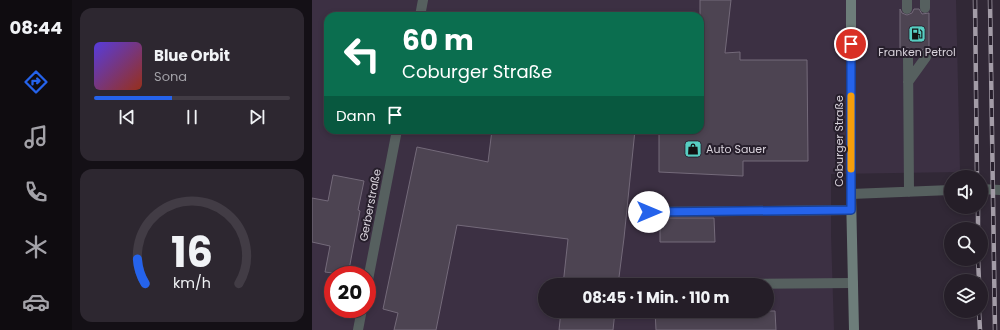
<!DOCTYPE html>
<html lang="de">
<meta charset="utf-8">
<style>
:root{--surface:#251e28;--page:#2d2730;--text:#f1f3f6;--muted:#a3a2a8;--line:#423c45;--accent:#2563eb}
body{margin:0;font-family:Poppins,sans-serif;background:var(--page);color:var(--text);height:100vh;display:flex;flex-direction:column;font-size:15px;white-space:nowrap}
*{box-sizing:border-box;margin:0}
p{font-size:13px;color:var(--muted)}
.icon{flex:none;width:22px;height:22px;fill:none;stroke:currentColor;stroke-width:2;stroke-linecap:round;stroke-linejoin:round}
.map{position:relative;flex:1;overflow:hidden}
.drawer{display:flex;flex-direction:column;gap:8px;padding:8px;background:#141016;width:240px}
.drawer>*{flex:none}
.top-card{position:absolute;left:12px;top:12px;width:380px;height:122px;border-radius:12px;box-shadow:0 2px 6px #0003,0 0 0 1px var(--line);background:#0b6e4f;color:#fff;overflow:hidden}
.tools{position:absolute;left:632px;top:170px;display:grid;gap:8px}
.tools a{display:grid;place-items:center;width:44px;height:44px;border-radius:50%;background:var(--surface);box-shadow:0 2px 6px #0003,0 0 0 1px var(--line);font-size:20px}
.speed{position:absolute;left:12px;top:266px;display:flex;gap:8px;font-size:20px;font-weight:700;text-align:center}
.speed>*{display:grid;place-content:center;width:52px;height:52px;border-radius:50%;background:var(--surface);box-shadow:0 2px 6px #0003,0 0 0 1px var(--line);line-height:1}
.speed .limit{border:6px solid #d22;background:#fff;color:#111}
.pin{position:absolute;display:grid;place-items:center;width:34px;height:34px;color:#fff;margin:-17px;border:2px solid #fff;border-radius:50%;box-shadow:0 1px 4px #0007}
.me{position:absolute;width:44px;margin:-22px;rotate:90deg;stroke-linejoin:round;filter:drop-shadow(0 0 3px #0008)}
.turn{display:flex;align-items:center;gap:14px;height:84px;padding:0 12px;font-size:18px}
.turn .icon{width:52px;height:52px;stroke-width:2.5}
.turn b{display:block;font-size:28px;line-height:34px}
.then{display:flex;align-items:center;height:38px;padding:0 12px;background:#0003;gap:8px;font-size:15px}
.drawer .widget{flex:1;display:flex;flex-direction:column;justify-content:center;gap:6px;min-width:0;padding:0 14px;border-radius:12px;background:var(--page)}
.drawer .dial{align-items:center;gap:0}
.dial svg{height:104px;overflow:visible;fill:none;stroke:var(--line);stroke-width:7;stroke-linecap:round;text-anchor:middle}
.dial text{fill:var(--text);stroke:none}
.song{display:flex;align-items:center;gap:12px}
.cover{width:48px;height:48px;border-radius:6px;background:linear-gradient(135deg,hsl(250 70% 55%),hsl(10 70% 35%))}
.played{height:4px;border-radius:2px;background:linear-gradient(90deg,var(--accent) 40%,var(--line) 40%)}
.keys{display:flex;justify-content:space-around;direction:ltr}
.trip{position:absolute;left:226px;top:278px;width:236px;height:40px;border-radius:20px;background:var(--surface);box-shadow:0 2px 6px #0003,0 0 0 1px var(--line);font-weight:700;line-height:40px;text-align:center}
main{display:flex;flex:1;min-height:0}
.menu{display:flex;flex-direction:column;width:72px;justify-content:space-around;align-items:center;background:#0f0c10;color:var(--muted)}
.menu .icon{width:28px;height:28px}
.menu .on{color:var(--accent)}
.menu b{font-size:18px;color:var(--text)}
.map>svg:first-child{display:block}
</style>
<main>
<nav class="menu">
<b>08:44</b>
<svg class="icon on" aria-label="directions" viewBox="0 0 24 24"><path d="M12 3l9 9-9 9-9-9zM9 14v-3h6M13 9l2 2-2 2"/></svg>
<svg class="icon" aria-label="music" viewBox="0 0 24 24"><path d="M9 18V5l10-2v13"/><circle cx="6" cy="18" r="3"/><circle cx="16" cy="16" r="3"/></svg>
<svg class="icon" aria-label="phone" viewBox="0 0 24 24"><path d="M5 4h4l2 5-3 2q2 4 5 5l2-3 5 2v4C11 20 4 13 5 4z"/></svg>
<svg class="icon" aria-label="climate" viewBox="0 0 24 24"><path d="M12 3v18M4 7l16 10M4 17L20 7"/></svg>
<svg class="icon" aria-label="car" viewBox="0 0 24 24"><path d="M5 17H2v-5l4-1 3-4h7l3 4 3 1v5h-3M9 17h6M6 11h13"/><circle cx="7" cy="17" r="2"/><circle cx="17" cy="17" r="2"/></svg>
</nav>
<section class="drawer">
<div class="widget">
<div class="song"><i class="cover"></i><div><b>Blue Orbit</b><p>Sona</p></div></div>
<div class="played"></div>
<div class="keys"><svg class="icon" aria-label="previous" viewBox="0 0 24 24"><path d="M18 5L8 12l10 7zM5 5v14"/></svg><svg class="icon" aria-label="pause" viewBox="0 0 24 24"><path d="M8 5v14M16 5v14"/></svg><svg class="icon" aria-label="next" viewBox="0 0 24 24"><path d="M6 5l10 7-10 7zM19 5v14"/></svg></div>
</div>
<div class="widget dial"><svg viewBox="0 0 100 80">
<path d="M14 69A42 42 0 1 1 86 69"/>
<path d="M14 69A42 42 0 0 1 8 50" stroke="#2563eb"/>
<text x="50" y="56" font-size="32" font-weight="700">16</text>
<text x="50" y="72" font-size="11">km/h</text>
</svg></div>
</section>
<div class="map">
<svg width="688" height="330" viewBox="0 0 688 330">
<rect width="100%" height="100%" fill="#312836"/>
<path fill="#3c3043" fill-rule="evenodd" d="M0,0H644L648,172L519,174V234L522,330H0ZM16,16H388V130H16ZM21,275H55V309H21ZM233,285H455V311H233Z"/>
<path fill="#4d4452" stroke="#746a7a" d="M388,0H419L413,53L428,52V60H495L496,161H431V176L347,172V130H388Z
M588,9L590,13L595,15L600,13L602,9H607L610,14L617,13V49H611L608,54H602L601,50L596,48L592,49L588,54Z
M180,130H323L312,238L306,285H251L256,239L145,225L124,330H82L86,313L71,309L105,147L176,162Z
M21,175L52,181L46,210L48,211L36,275L13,272L18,246L0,242V198L16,201Z
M348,218H402L403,242H348Z
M249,311H303L301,330H247Z
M343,311H463L464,330H344Z"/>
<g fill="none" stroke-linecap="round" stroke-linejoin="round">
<path stroke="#56605f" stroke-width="10" d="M595,0V9
M613,0V8
M596,54L597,192
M596,82L614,57V55
M669,189L688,190
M539,194L639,190
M337,212L539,210
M327,285L541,283"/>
<path stroke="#56605f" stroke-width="10" d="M108,16L111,0
M55,285L85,130
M46,330L50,309"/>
<path stroke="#6d7d7a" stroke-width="10" d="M539,0V194L542,330"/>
<g stroke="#a39ca7" stroke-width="4.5">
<path id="rail" d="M663,0L665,177
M678,0L683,330
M666,207V229
M666,259L667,281
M667,311L668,330"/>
</g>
<use href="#rail" stroke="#271f2c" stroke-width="3" stroke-dasharray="9" stroke-linecap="butt"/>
</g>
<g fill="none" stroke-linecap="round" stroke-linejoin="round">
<g stroke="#184099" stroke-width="10">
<path id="route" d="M337,212L539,210V44"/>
</g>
<use href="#route" stroke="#2563eb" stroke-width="7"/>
<path stroke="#f59e0b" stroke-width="7" d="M539,96V169"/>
</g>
<defs>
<g id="fuel-square" transform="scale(0.9)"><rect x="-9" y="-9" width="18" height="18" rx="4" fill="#57cec2" stroke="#271f2c"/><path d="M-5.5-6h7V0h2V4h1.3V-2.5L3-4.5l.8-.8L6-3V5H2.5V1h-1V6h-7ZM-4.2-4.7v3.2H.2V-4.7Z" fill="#111"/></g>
<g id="shop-square" transform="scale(0.9)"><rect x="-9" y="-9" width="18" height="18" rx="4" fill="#57cec2" stroke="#271f2c"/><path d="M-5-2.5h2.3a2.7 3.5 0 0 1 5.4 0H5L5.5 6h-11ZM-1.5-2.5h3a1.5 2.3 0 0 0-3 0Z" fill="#111"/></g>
</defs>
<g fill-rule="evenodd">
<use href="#fuel-square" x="605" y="34"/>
<use href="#shop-square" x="381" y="149"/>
</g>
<g text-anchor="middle" stroke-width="4" stroke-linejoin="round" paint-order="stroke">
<g font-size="11" fill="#d9d3dc" stroke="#271f2c">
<text x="605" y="56">Franken Petrol</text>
<text x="394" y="153" text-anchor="start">Auto Sauer</text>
</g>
<g font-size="11" fill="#d9d3dc" stroke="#271f2c">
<text transform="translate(527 141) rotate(-90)" y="4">Coburger Straße</text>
<text transform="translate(58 205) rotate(-79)" y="4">Gerberstraße</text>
</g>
</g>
</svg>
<div class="tools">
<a><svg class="icon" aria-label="sound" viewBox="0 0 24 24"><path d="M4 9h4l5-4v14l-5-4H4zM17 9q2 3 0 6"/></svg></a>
<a><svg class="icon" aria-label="search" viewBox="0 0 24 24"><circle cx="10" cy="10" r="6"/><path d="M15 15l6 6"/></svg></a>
<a><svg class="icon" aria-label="layers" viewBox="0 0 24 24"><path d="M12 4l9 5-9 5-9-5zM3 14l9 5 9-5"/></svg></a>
</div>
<div class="speed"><div class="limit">20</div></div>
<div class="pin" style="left:539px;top:44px;background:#d93025"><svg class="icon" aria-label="arrive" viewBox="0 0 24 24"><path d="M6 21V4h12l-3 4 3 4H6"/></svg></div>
<svg class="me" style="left:337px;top:212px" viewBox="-20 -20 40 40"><circle r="19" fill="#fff"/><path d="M0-13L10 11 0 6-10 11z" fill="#2563eb"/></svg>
<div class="trip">08:45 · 1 Min. · 110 m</div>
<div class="top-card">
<div class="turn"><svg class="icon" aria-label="left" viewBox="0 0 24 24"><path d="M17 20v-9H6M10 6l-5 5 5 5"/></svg><div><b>60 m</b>Coburger Straße</div></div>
<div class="then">Dann<svg class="icon" aria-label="arrive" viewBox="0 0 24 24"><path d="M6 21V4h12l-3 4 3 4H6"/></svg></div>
</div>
</div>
</main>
